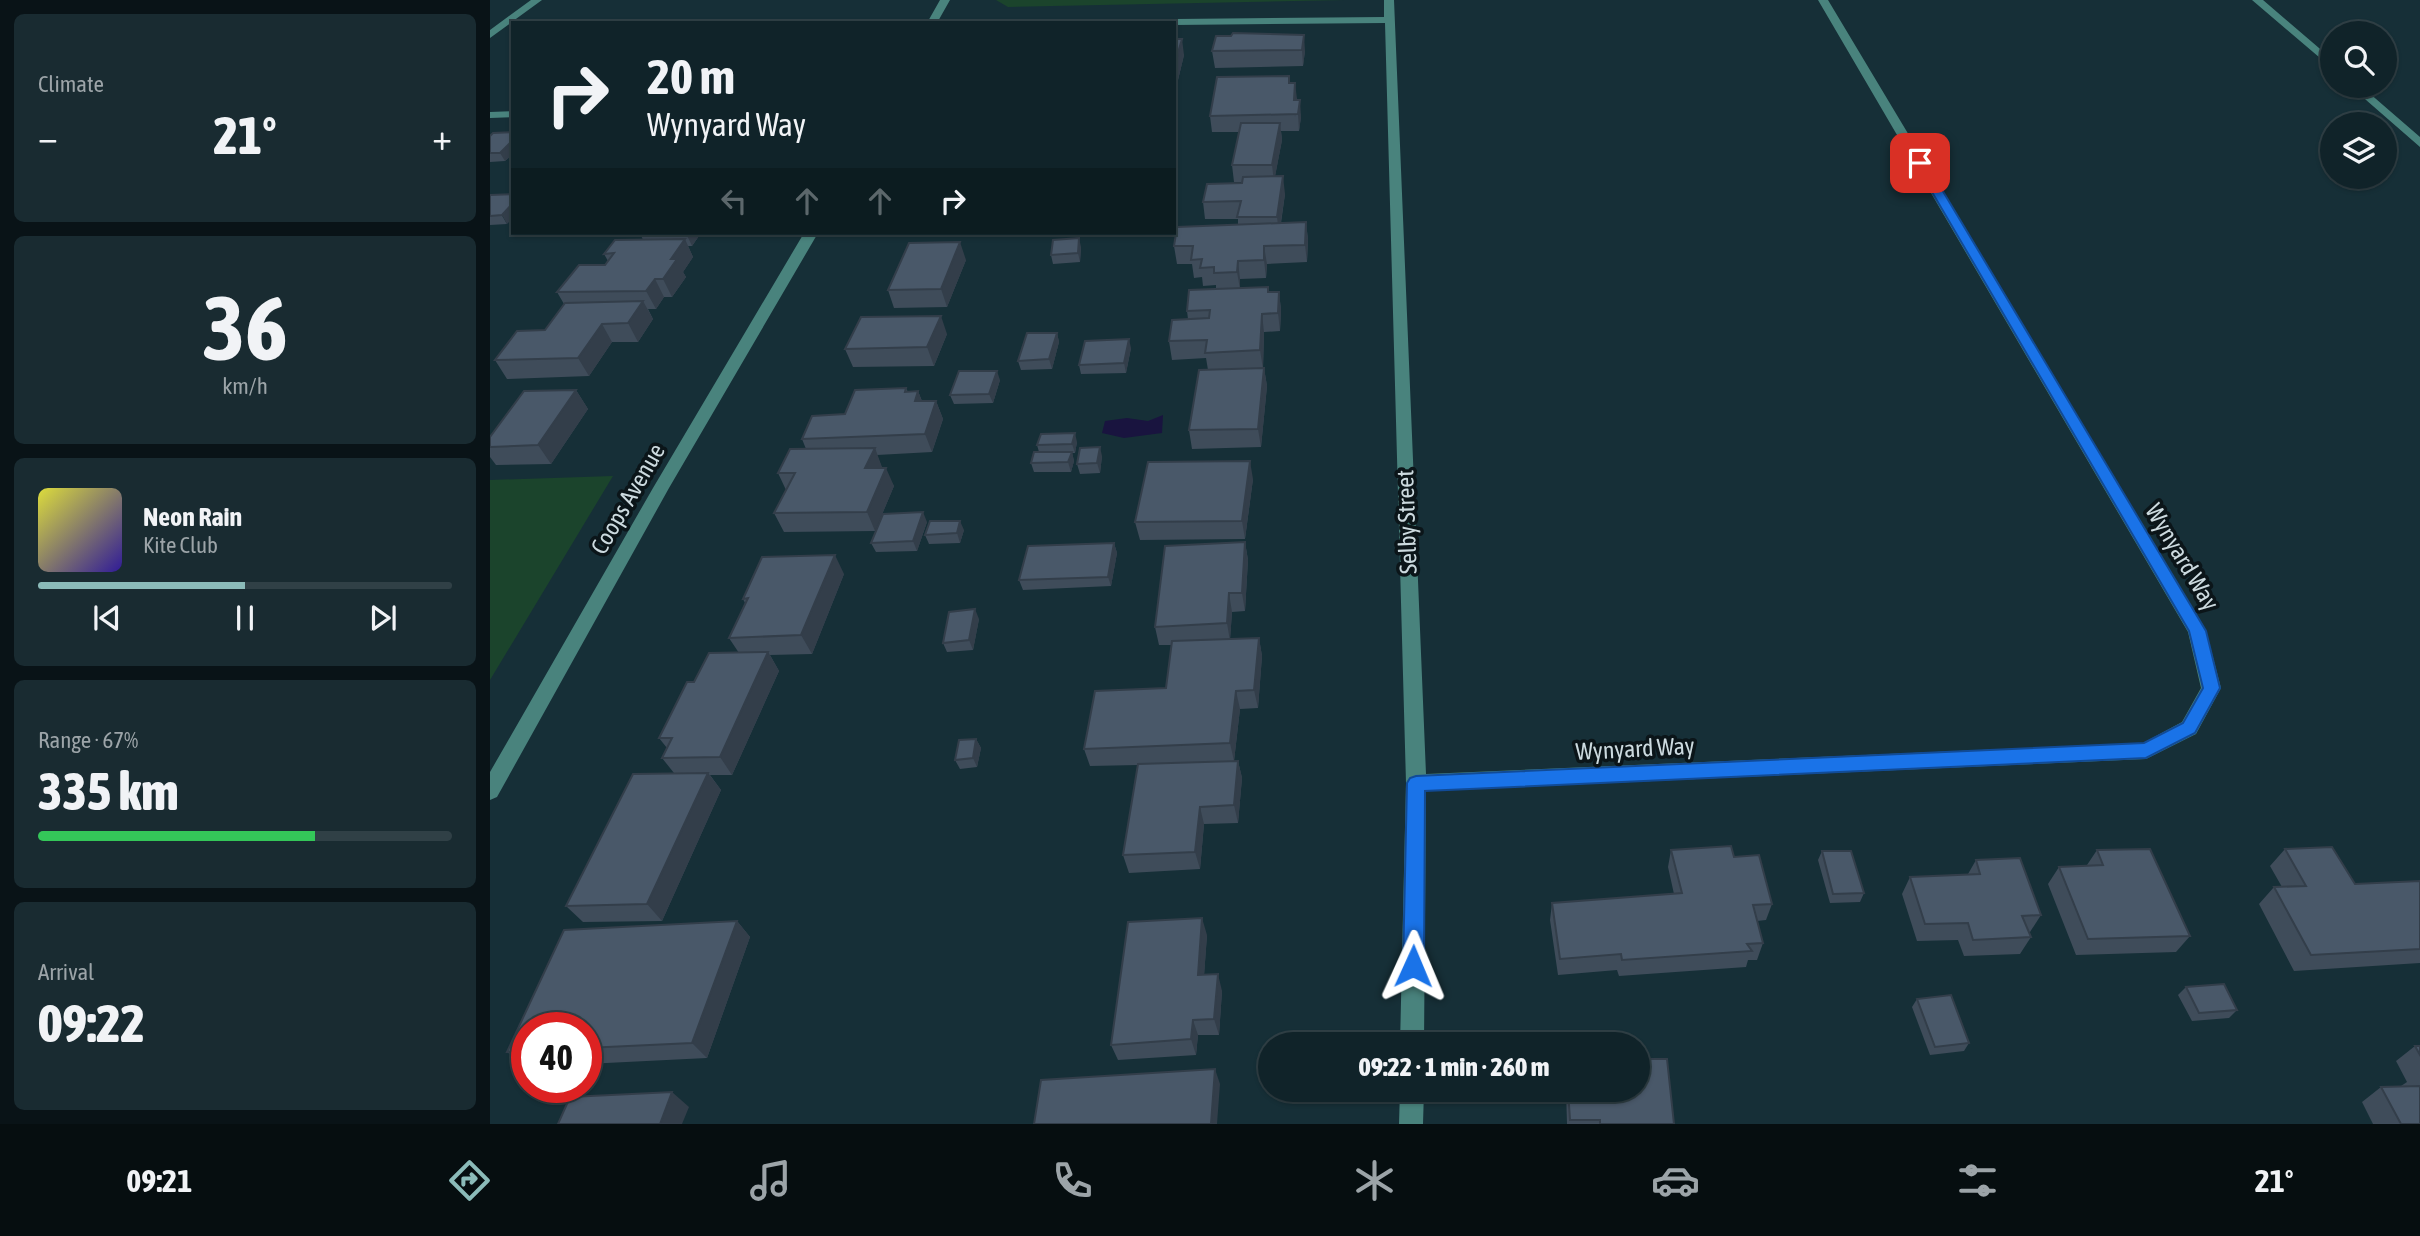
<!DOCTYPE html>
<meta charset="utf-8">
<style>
:root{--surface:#102329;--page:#192b31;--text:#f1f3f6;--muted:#9ca4a8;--line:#304046;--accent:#8bbbb9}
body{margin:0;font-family:"Asap Condensed",sans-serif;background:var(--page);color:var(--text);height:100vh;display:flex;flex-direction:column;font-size:26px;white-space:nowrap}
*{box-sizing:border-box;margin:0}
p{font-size:23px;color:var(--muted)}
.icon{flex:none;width:38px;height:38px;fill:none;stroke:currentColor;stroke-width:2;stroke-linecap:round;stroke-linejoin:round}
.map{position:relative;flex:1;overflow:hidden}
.panel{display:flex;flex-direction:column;gap:14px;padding:14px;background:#091317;width:490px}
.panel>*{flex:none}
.hud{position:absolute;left:21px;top:21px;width:665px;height:214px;border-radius:0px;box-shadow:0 2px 5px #0004,0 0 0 2px var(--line);background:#102329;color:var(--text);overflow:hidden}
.tools{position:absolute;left:1830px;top:21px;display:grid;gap:14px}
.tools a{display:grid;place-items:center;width:77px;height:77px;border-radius:50%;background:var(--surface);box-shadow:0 2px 5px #0004,0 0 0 2px var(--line);font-size:35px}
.speed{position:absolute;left:21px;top:1012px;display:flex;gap:14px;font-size:35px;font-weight:700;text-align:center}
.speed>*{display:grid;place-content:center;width:91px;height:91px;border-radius:50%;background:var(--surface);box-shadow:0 2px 5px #0004,0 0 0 2px var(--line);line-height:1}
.speed .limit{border:10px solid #d22;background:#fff;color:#111}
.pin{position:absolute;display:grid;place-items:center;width:60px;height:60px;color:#fff;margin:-30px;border-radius:14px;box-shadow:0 4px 10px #0006}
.me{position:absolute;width:77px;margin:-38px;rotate:1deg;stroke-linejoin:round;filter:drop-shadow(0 0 5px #0008)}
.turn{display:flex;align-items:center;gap:24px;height:147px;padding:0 21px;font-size:32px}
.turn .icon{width:91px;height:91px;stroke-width:2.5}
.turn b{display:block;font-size:49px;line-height:60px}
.lanes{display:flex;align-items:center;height:66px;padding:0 21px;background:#0003;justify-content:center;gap:35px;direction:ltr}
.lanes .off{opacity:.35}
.big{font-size:52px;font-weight:800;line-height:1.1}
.panel .card{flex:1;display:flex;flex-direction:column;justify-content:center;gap:10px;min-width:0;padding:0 24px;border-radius:10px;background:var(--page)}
.panel .dial{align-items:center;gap:0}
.dial b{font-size:91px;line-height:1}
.song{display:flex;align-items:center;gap:21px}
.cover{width:84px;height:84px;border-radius:10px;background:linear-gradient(135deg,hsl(60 70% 55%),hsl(250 70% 35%))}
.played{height:7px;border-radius:4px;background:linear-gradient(90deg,var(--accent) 50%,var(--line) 50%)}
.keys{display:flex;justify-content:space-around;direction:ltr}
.heat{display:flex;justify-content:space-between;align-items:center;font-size:38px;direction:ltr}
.charge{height:10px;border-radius:5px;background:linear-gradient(90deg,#34c759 67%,var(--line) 0)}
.trip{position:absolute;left:768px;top:1032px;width:392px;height:70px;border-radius:35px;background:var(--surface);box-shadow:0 2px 5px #0004,0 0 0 2px var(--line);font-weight:800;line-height:70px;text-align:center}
.tab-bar{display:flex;height:112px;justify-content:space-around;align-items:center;background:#060e10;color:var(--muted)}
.tab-bar .icon{width:49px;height:49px}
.tab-bar .on{color:var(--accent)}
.tab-bar b{font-size:32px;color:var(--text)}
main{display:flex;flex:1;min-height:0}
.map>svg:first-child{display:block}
</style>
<main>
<section class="panel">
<div class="card"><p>Climate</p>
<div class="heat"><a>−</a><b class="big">21°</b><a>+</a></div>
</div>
<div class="card dial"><b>36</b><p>km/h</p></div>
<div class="card">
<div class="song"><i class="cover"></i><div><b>Neon Rain</b><p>Kite Club</p></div></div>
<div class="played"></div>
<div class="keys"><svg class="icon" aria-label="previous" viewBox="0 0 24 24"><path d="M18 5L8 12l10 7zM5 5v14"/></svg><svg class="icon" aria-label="pause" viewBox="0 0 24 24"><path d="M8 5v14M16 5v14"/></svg><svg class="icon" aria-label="next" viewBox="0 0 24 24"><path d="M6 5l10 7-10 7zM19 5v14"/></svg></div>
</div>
<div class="card"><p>Range · 67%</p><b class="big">335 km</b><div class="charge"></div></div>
<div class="card"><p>Arrival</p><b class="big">09:22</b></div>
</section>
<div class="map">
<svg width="1930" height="1124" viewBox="0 0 1930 1124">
<rect width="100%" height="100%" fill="#162f37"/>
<path fill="#1b442c" d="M506,0H855L518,7Z
M123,476L0,680V480Z"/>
<path fill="#19143f" d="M673,415L672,433L634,438L612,433L615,421L637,418L658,421Z"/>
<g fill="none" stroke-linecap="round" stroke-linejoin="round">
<path fill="#49837d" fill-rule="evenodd" d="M41,0H52L0,38V30Z
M450,0H460L447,23H437Z
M894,0H904L936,774L1653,743L1692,722L1711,688L1698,632L1328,0H1338L1716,631L1731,688L1706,734L1656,759L936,791L934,1045H910L916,783L895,23L684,25V23H584L589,20L894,17Z
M1762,0H1773L1843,60V69Z
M1860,86H1871L1930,137V147Z
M23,111V117L0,118V112Z
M314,233H328L179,488L7,797L0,800V772L163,488Z
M910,1090H934L933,1124H909Z"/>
</g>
<path fill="#3f4c5a" d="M726,36L815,51L813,66L725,68L722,51Z
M684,39L694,55L688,80H685L684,89Z
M799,76L800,83L807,100L811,117L809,131H791L792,140L785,176L795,194L791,223L816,222L818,240L817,262L777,264L776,278L750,279V288L778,287L779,292H789L791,310L790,331L774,332L773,368H774L777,386L771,447L702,449L699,430L718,370L716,358L682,360L679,341L698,319L697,311L726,289V285L713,286L712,277L704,278L702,264H687L684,246L748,225V219H715L713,202L752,183V182H744L742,165L749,132H722L720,116Z
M23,132V154L15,161L0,162V136Z
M0,195L17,224L0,225Z
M150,233H211L202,246H198L203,257L193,272L196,277L182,297H174L166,309H158L163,319L148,342H122L99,376L17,379L5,360L55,330L74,304L67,292L115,265L118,261L114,254L153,240Z
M591,247L590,262L563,264L561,255Z
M476,260L457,307L404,308L398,290Z
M567,333L569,342L562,369L531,370L528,361Z
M457,334L444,366L363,367L355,349Z
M641,348L636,373L591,374L589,365Z
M510,380L503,403L464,404L460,395Z
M416,388L418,392L428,391L432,401H446L453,419L442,452L387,455L392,468L404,486L385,531L294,532L284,513L296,490L288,473L316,449L312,439L355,414Z
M86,390L98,409L61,464L6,465L0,457V437Z
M587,442L585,453H582L584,461L581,472H544L541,463L549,452L547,445Z
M612,456L610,473L590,474L587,464Z
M763,479L755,539L650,540L645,522Z
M437,522L427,551L386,552L381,543Z
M474,530L470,543L439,544L435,535Z
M755,542L758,560L755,611L742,612L740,639L769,638L772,656L768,708L750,709L744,761H748L752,778L748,823L714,824L710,869L639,873L633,855L648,765L600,766L594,749L676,688L682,645H669L665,627Z
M624,543L627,553L621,586L533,590L529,580Z
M354,574L322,654L280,655L289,671L242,775H220L231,790L172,921L93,922L76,906L184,773L172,758L177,748L169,738L204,682L249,653L239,638L255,603L253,599Z
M489,619L483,650L457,652L453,643Z
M486,739L491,748L487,767L470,769L465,760Z
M1795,849L1865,884L1930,881V963L1804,971L1769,904L1784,887H1792L1780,866Z
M1181,850L1244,857L1282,904L1276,920L1267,921L1273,943L1267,960H1258L1256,967L1129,976L1127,970L1068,975L1060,920L1062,903L1184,894L1178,867Z
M1607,850L1700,936L1686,952L1586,955L1558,884L1569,867L1597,865Z
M1332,851L1374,893L1370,902L1340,903L1328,860Z
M1486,860L1551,915L1540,932H1538L1541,937L1530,954L1474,956L1468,940L1427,941L1412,894L1420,877L1478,874Z
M247,921L260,937L217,1058L96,1064V1027H37V1067L17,1052L74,930Z
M717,935L714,975L732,991L729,1035H708L706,1055L628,1060L621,1045Z
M1696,987L1747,1010L1739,1018L1702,1021L1688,995Z
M1427,999L1479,1043L1474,1051L1440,1055L1422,1007Z
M1925,1046H1930V1124H1883L1872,1102L1891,1087L1911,1086L1917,1082L1906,1061Z
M1076,1090H1148L1184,1124H1077Z"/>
<path fill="#333e4a" d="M814,35L815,51L813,66L812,50Z
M692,39L694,55L688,80L685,63Z
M805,83L807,99L805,117L804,100Z
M810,100L811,117L809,131L808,114Z
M790,123L792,140L784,182L782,165Z
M23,140V154L15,161L10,153Z
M793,176L795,194L789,234L787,217Z
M23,203V218L17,224L12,215Z
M816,222L818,240L817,262L815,245Z
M196,233H211L202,246Z
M589,238L591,247L590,262L588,253Z
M195,239L203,257L193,272L196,277L182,297L173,279L181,259Z
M470,242L476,260L457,307L451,289Z
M774,246L777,264L776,278L774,260Z
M748,261L750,279V289L747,272Z
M165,279L174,297L166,309L156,291Z
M789,292L791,310L790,331L788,313Z
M153,301L163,319L148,342L138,323Z
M772,314L774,332L773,369L770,350Z
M451,316L457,334L444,366L437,347Z
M112,324L122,342L99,376L88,358Z
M567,333L569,342L562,369L559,359Z
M639,339L641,348L636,373L634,363Z
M774,368L777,386L771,447L768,429Z
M507,371L510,380L503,403L499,394Z
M86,390L98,409L61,464L48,445Z
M428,391L435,410L425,401Z
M446,401L453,419L442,452L435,434Z
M585,433L587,442L585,453L582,444Z
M610,447L612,456L610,473L607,463Z
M385,448L392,467L383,487L375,468Z
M582,452L584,461L581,472L578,462Z
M760,461L763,479L755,539L752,521Z
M396,468L404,486L385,531L377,512Z
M433,512L437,522L427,551L423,541Z
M470,521L474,530L470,543L467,533Z
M755,542L758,560L755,611L752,593Z
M624,543L627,553L621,586L618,577Z
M345,555L354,574L322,654L311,635Z
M739,593L742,612L740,641L737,623Z
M485,609L489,619L483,650L479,640Z
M769,638L772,656L768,708L764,690Z
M278,652L289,671L242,775L230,757Z
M746,691L750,709L744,761L740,743Z
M486,739L491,748L487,767L483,758Z
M748,761L752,778L748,823L744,805Z
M218,773L231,790L172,921L157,904Z
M710,807L714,824L710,869L705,852Z
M712,918L717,935L713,991L708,975Z
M247,921L260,937L217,1058L202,1043Z
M728,974L732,991L729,1035L724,1019Z
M703,1020L708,1035L706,1055L701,1039Z
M725,1069L730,1084L727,1124H721Z
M182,1092L199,1107L192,1124H170Z"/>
<path fill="#495869" stroke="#333e4a" stroke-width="2" d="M743,33L814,35L812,50L722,51L726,36H741Z
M684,39H692L685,63H684Z
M799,76V83H805L804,100H810L808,114L720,116L727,77Z
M751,123H790L782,165H742Z
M23,132V140L10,153H0V136L3,133Z
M793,176L787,217H747L751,201L713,202L717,184L752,183L753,177Z
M23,194V203L12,215L0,216V195Z
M816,222L815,245L774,246V260L748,261L747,272L724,273V267L710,268L712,259L701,260L703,246H684L687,227Z
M589,238L588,253L561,255L563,240Z
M195,239L181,259H187L173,279H165L156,291L67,292L89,265H115L124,253L114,254L125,240Z
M470,242L451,289L398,290L419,243Z
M778,287V292H789L788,313L772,314L770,350L715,353L717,340L679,341L682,320L719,318L720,310L697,311L699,290Z
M153,301L138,323L112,324L88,358L5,360L27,331L55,330L75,303Z
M451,316L437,347L355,349L371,317Z
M537,333H567L559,359L528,361Z
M639,339L634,363L589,365L595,341Z
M774,368L768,429L699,430L709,370Z
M469,371H507L499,394L460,395Z
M416,388L415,392L428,391L425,401H446L435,434L312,439L322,416L355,414L365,390Z
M86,390L48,445L0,447V437L34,391Z
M585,433L582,444L547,445L551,434Z
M610,447L607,463L587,464L590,448Z
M385,448L375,468H396L377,512L284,513L305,473H288L300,449Z
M544,452H582L578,462L541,463Z
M760,461L752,521L645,522L658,462Z
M433,512L423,541L381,543L393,514Z
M440,521H470L467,533L435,535Z
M755,542L752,593H739L737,623L665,627L675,546Z
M624,543L618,577L529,580L538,546Z
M345,555L311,635L239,638L258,598L253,599L272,557Z
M485,609L479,640L453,643L459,612Z
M769,638L764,690L746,691L740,743L594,749L605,691L676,688L682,641Z
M278,652L230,757L172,758L182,738H169L197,682H204L219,653Z
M486,739L483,758L465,760L469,740Z
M748,761L744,805L710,807L705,852L633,855L648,764Z
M218,773L157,904L76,906L143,774Z
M1241,846L1244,857L1269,855L1282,904L1263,905L1273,943L1257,944L1262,951L1132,960L1131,954L1070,959L1062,903L1192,893L1181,850Z
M1842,847L1865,884L1930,881V949L1821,955L1784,887L1816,886L1795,849Z
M1660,849L1700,936L1598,939L1569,867L1613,865L1607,850Z
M1332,851H1361L1374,893L1343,894Z
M1530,858L1551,915L1532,916L1541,937L1483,940L1478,923L1435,924L1420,877L1490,874L1486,860Z
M712,918L708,975L728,974L724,1019L703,1020L701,1039L621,1045L638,922Z
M247,921L202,1043L96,1048V1027H37V1051L17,1052L74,930Z
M1734,984L1747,1010L1709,1013L1696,987Z
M1461,995L1479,1043L1445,1047L1427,999Z
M1925,1046H1930V1055Z
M1148,1059H1177L1184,1124H1110V1120H1080L1078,1090H1148Z
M725,1069L721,1124H544L551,1080Z
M1930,1086V1124H1911L1891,1087Z
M182,1092L170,1124H68L80,1097Z"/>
<path fill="#1a73e8" stroke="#114b97" stroke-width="2" d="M1430,160L1436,163L1716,631L1730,688L1705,733L1656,758L935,791L934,966L931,973L923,976L916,973L913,966L917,783L920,778L926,776L1654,743L1693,723L1713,688L1699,631L1425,163Z"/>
<g text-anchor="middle" stroke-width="7" stroke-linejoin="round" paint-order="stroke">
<g font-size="24" fill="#ccdadf" stroke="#0b1519">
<text transform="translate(138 499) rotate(-60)" y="8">Coops Avenue</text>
<text transform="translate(917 522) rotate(-92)" y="8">Selby Street</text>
<text transform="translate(1692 557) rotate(59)" y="8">Wynyard Way</text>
<text transform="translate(1145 749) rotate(-3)" y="8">Wynyard Way</text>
</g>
</g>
</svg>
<div class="tools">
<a><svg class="icon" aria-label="search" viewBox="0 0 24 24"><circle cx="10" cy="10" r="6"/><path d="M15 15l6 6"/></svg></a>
<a><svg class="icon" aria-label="layers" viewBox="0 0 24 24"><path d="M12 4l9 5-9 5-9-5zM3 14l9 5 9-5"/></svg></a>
</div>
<div class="speed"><div class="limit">40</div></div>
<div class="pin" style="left:1430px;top:163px;background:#d93025"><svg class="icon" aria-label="arrive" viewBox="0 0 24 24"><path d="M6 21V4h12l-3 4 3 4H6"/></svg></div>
<svg class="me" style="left:923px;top:966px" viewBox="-20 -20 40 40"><path d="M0-17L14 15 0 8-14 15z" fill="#1a73e8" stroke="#fff" stroke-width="4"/></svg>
<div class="trip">09:22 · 1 min · 260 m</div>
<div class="hud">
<div class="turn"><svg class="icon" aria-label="right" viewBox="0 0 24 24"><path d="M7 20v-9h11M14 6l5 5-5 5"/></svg><div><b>20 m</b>Wynyard Way</div></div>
<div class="lanes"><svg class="icon off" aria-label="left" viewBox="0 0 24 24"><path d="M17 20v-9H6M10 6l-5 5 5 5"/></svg><svg class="icon off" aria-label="ahead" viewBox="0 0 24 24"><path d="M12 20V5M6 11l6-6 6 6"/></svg><svg class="icon off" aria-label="ahead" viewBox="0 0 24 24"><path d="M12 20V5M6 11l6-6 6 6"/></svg><svg class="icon" aria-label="right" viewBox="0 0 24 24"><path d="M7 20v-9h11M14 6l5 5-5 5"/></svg></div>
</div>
</div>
</main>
<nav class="tab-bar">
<b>09:21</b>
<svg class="icon on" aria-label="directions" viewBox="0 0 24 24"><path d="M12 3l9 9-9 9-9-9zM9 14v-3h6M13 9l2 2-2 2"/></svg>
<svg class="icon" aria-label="music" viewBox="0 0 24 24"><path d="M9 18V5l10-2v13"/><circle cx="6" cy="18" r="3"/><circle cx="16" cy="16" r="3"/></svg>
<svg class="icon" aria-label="phone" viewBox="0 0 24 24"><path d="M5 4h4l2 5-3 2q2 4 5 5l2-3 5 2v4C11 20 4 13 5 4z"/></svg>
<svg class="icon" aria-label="climate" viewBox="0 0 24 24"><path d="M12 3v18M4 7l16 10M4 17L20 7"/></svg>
<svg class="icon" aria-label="car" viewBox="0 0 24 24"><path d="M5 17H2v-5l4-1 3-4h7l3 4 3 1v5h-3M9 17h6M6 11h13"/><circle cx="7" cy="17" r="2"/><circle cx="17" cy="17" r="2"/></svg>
<svg class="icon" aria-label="filters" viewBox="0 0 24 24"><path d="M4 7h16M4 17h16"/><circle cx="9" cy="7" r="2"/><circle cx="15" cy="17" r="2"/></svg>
<b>21°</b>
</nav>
